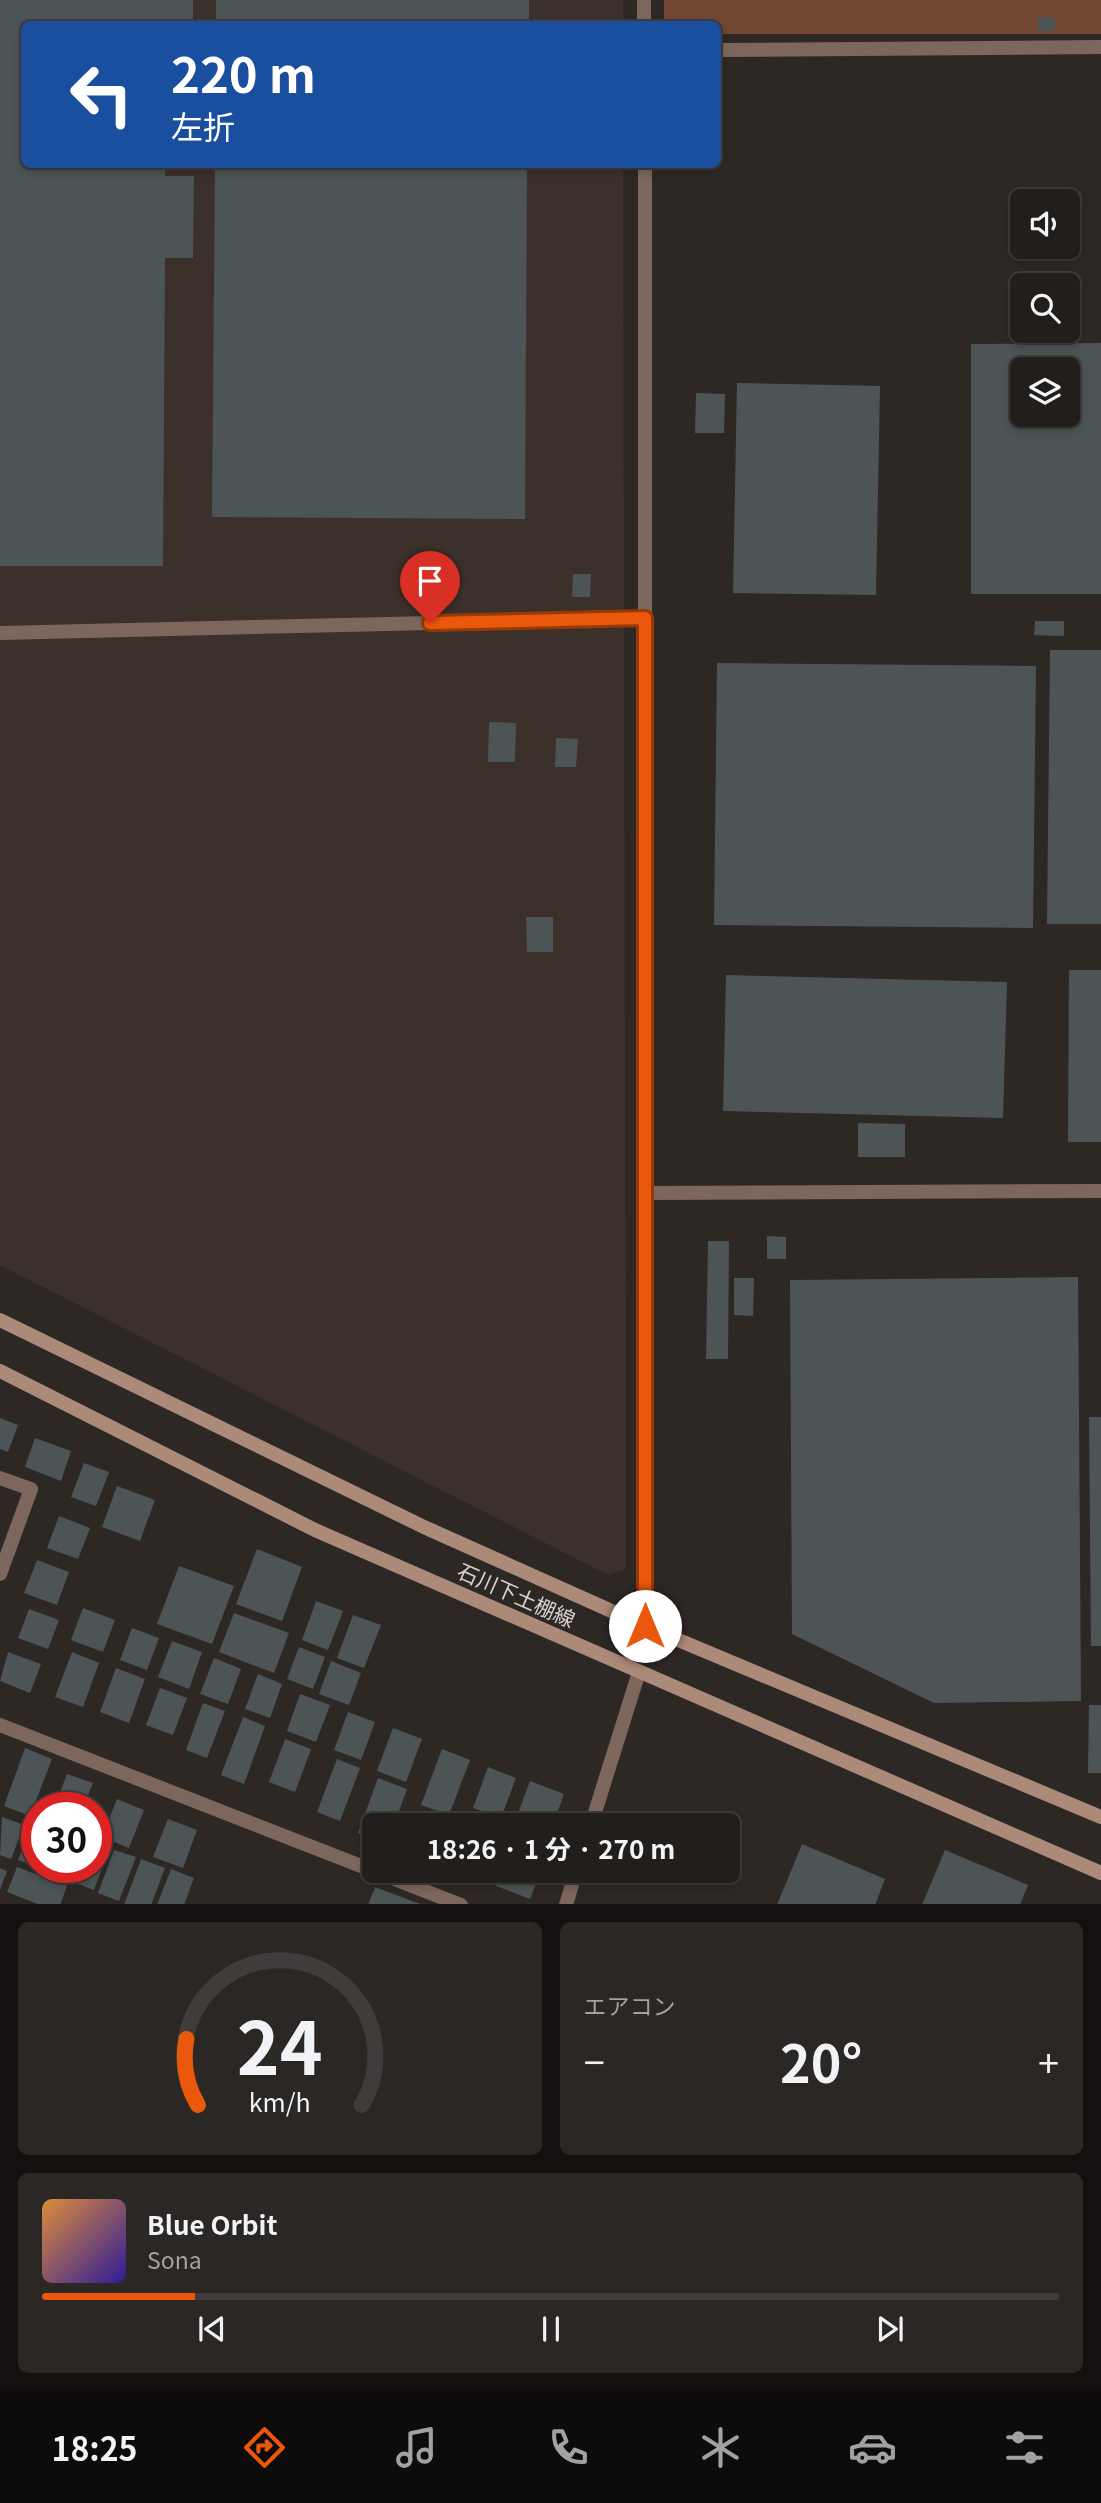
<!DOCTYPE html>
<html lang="ja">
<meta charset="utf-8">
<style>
:root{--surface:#221e1c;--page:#2a2725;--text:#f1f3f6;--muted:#a2a2a3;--line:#3f3c3b;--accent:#ea580c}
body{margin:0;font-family:Georgia,"Noto Sans JP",serif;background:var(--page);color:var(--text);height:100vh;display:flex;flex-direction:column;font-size:26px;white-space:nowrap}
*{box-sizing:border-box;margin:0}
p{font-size:23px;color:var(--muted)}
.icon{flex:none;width:38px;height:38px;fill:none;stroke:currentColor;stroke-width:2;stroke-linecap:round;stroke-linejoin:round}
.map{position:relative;height:1904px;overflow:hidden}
.drawer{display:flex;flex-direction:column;gap:18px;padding:18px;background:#13100f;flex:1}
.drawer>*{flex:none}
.guide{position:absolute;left:21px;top:21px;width:700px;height:147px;border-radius:10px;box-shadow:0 4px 10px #0003,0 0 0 2px var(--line);background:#1a4fa0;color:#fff;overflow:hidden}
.fabs{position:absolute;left:1010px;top:189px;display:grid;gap:14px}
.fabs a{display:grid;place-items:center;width:70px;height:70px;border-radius:10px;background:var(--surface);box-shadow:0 4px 10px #0003,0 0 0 2px var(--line);font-size:35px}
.speed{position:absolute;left:21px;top:1792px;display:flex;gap:14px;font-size:35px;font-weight:700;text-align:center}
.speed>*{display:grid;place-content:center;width:91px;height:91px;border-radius:50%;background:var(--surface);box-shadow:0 4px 10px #0003,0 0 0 2px var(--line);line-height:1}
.speed .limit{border:10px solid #d22;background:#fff;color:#111}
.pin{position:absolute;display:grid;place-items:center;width:60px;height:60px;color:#fff;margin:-72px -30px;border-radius:50% 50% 50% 0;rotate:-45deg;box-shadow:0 0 7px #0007}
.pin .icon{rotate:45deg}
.me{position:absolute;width:77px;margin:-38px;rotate:0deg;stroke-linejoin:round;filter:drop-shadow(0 0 5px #0008)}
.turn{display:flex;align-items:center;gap:24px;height:147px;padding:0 35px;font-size:32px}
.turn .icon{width:91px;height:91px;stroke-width:2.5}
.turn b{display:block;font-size:49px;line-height:60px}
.big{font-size:52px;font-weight:700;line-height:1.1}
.drawer .widget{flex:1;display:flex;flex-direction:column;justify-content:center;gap:10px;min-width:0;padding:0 24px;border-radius:10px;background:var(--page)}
.drawer .dial{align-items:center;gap:0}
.dial svg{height:182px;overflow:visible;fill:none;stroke:var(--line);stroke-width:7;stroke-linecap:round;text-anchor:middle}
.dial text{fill:var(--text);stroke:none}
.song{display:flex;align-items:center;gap:21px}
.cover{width:84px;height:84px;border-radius:10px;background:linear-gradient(135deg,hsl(30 70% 55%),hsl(250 70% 35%))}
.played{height:7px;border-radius:4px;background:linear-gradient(90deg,var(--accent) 15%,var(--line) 15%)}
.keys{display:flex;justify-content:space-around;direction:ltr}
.heat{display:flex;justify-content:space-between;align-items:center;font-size:38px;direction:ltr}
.drawer .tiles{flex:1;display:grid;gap:18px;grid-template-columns:1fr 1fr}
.widget:last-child{grid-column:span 2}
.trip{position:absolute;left:362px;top:1813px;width:378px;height:70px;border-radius:10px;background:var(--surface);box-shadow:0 4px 10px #0003,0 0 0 2px var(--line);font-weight:700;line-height:70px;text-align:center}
.menu{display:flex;height:112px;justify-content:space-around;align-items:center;background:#0e0c0b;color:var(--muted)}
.menu .icon{width:49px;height:49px}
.menu .selected{color:var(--accent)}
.menu b{font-size:32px;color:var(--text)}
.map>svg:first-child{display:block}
</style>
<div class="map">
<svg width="1101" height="1905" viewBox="0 0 1101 1905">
<rect width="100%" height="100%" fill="#2e2825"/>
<path fill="#3c302a" d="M0,0H623V24H24V164L623,165L626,1569L608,1575L0,1265Z"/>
<path fill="#704733" d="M664,0H1101V34H718V24H664Z"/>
<path fill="#4c5455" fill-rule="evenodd" d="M0,0H193V24H24V164H165V176H194L193,258H165L163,566H0Z
M216,0H529V24H216Z
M1038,17L1055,18V31H1038Z
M215,164H527L525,519L212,517Z
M1101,343V594H971V344ZM1022,369H1068V415H1022Z
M737,383L880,386L876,595L733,593Z
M696,393L725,394L724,433H695Z
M573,574H591L590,597H572Z
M1035,621H1064V636L1034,635Z
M1050,650H1101V924H1047Z
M717,663L1036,666L1033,928L714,925Z
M489,722L516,723L515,762H488Z
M556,738L578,739L576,767H555Z
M526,917H553V952H527Z
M1069,970H1101V1142H1068Z
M726,975L1007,982L1003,1118L723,1111Z
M858,1123L905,1124V1157H858Z
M767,1236L786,1237V1259H767Z
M708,1241H729L728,1359H706Z
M1078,1277L1081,1701L934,1703L792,1634L790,1280Z
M734,1278H754L753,1316L734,1315Z
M1089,1417H1101V1646H1091Z
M0,1418L18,1425L8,1452L0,1449Z
M35,1438L71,1451L61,1481L25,1467Z
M84,1463L109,1472L96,1506L71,1497Z
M117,1486L155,1500L140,1541L102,1527Z
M59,1516L90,1528L78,1559L47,1548Z
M257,1549L302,1567L282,1621L236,1604Z
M37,1560L69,1572L57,1605L24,1593Z
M179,1566L234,1586L212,1644L157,1624Z
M316,1601L343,1611L328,1650L302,1640Z
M83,1608L115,1620L103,1652L71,1640Z
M29,1609L59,1620L48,1649L18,1638Z
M234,1613L289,1633L274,1673L219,1652Z
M353,1615L381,1625L364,1668L337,1658Z
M132,1628L159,1638L147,1670L120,1660Z
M172,1641L202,1652L189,1689L158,1677Z
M299,1647L325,1657L313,1689L287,1679Z
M8,1652L41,1664L30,1693L0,1681Z
M72,1652L99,1663L83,1707L55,1697Z
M214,1658L241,1669L228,1704L200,1694Z
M331,1661L361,1673L349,1705L319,1694Z
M116,1668L145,1679L129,1723L100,1712Z
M258,1674L282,1684L270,1718L245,1709Z
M160,1688L187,1698L173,1735L146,1725Z
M300,1694L330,1705L316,1742L287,1731Z
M203,1703L225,1711L207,1758L186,1750Z
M1089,1705H1101V1773H1088Z
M348,1712L375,1722L361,1760L334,1750Z
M243,1717L265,1726L244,1784L221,1775Z
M393,1728L422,1739L406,1782L377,1771Z
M285,1739L311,1749L295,1792L269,1782Z
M25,1748L52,1759L30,1816L4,1806Z
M442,1749L470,1760L449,1815L421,1805Z
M337,1759L360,1768L340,1821L317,1812Z
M488,1767L516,1778L501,1818L473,1808Z
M67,1774L93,1783L83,1808H54Z
M378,1778L407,1789L394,1825H374V1839L358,1833Z
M530,1781L564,1794L553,1825L518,1813Z
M117,1799L144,1810L129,1848L102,1837Z
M474,1814L504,1825H470Z
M2,1817L24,1825L11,1859L0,1855Z
M34,1819L37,1820V1867L18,1860Z
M168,1819L197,1830L183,1868L153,1857Z
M96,1842L110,1847L94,1890L70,1881L76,1867H96Z
M802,1844L885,1879L875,1905H777Z
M114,1850L136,1857L119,1901L98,1893Z
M945,1850L1028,1885L1020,1905H922Z
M141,1859L165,1868L151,1905H124Z
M17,1867L67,1886L60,1905H40L7,1892Z
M46,1867H72L67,1880L44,1872Z
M0,1868L7,1871L0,1890Z
M171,1869L194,1878L184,1905H157Z
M502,1871H541L530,1899L496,1886Z
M375,1887L420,1904V1905H368Z"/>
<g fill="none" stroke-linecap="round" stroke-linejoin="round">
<path stroke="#7d675d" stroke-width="14" d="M0,633L645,618"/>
<path stroke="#7d675d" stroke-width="14" d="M644,0V24
M718,50L1101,47
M645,164V1626
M644,1193L1101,1191
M0,1478L31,1489L0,1574
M0,1725L461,1905
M591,1825L639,1672
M566,1905L576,1871"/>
<path stroke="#ac8a79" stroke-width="14" d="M0,1320L424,1527L645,1626L1101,1817
M0,1371L315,1530L1101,1873"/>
</g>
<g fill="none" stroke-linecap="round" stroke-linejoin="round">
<g stroke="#983908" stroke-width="18">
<path id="route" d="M430,623L645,618V1626"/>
</g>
<use href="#route" stroke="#ea580c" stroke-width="12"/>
</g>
<g text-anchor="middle" stroke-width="7" stroke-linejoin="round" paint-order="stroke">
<g font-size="21" fill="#d8d4d2" stroke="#2e2825">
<text transform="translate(516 1596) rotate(24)" y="7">石川下土棚線</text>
</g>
</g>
</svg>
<div class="fabs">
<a><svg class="icon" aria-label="sound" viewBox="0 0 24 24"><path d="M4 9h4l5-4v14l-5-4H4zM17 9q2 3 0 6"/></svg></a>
<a><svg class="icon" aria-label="search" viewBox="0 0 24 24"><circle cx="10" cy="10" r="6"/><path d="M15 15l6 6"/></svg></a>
<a><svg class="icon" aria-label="layers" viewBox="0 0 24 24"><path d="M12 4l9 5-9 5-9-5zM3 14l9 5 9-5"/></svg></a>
</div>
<div class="speed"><div class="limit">30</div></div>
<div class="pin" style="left:430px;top:623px;background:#d93025"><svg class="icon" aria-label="arrive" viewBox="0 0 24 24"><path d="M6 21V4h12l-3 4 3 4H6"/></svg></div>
<svg class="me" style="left:645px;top:1626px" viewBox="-20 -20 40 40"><circle r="19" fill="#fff"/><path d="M0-13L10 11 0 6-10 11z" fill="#ea580c"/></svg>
<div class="trip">18:26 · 1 分 · 270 m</div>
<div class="guide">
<div class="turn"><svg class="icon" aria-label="left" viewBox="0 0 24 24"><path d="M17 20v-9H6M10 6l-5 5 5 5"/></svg><div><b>220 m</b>左折</div></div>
</div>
</div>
<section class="drawer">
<div class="tiles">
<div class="widget dial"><svg viewBox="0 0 100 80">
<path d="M14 69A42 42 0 1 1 86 69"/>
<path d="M14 69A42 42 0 0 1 9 40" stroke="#ea580c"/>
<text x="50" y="56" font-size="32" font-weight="700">24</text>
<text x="50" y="72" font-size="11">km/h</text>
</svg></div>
<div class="widget"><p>エアコン</p>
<div class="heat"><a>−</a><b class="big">20°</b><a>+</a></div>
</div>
<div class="widget">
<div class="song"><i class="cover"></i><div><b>Blue Orbit</b><p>Sona</p></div></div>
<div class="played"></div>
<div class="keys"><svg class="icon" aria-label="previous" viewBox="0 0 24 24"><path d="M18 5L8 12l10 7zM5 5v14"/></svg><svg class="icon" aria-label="pause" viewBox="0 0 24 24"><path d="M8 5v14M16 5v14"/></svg><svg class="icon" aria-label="next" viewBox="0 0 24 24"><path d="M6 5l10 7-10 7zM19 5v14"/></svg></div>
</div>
</div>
</section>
<nav class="menu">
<b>18:25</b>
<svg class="icon selected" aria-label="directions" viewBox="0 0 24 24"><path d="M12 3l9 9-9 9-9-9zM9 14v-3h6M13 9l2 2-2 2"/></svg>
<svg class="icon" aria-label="music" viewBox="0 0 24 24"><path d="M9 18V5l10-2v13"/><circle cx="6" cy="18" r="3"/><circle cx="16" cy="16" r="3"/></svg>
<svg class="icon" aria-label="phone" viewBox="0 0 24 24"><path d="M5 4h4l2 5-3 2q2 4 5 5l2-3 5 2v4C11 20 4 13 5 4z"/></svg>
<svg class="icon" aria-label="climate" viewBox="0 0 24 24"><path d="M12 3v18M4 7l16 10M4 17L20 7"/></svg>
<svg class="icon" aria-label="car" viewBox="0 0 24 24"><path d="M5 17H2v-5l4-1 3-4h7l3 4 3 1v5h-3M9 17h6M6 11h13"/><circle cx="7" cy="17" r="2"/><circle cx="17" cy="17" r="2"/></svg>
<svg class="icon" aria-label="filters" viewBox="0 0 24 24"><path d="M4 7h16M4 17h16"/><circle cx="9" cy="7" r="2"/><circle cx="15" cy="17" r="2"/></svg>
</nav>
